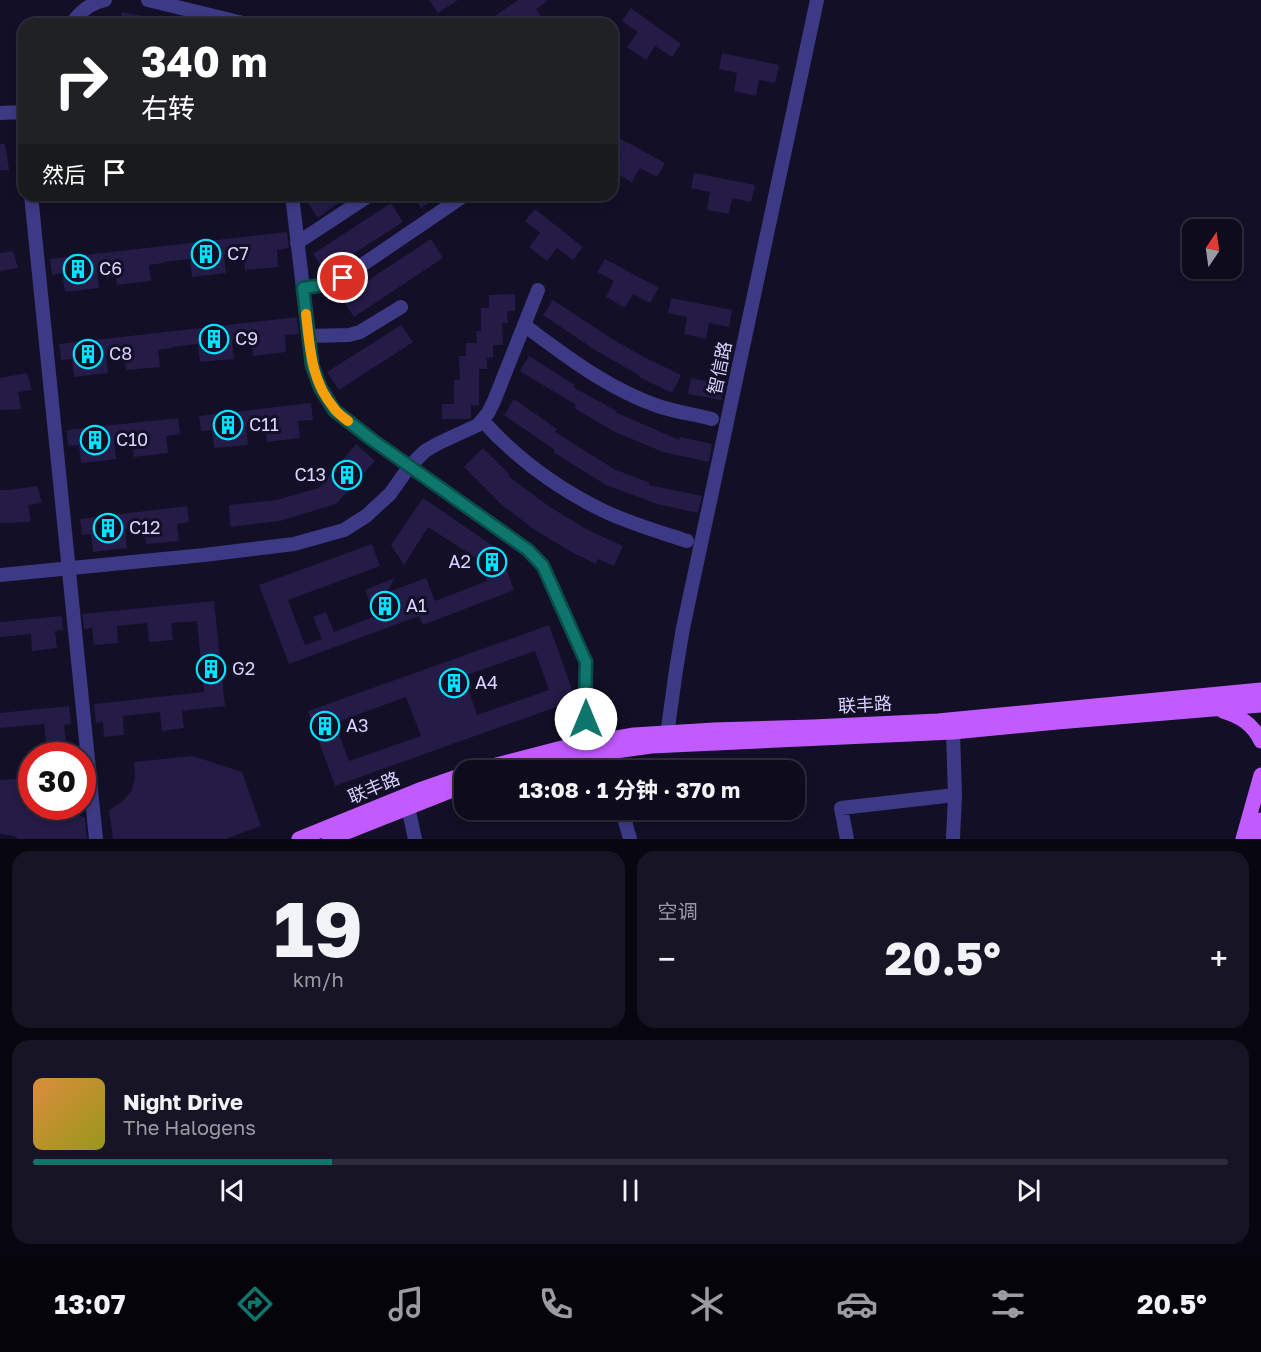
<!DOCTYPE html>
<html lang="zh">
<meta charset="utf-8">
<style>
:root{--surface:#0e0b1c;--page:#171425;--text:#f1f3f6;--muted:#9b9ba3;--line:#2e2b3b;--accent:#0f766e}
body{margin:0;font-family:"Golos Text","Noto Sans SC",sans-serif;background:var(--page);color:var(--text);height:100vh;display:flex;flex-direction:column;font-size:22px;white-space:nowrap}
*{box-sizing:border-box;margin:0}
p{font-size:20px;color:var(--muted)}
.icon{flex:none;width:33px;height:33px;fill:none;stroke:currentColor;stroke-width:2;stroke-linecap:round;stroke-linejoin:round}
.map{position:relative;height:839px;overflow:hidden}
.panel{display:flex;flex-direction:column;gap:12px;padding:12px;background:#08060f;flex:1}
.panel>*{flex:none}
.banner{position:absolute;left:18px;top:18px;width:600px;height:183px;border-radius:18px;box-shadow:0 3px 9px #0003,0 0 0 2px var(--line);background:#202124;color:#fff;overflow:hidden}
.needle{width:39px;rotate:13deg}
.controls{position:absolute;left:1182px;top:219px;display:grid;gap:12px}
.controls a{display:grid;place-items:center;width:60px;height:60px;border-radius:12px;background:var(--surface);box-shadow:0 3px 9px #0003,0 0 0 2px var(--line);font-size:30px}
.speed{position:absolute;left:18px;top:742px;display:flex;gap:12px;font-size:30px;font-weight:700;text-align:center}
.speed>*{display:grid;place-content:center;width:78px;height:78px;border-radius:50%;background:var(--surface);box-shadow:0 3px 9px #0003,0 0 0 2px var(--line);line-height:1}
.speed .limit{border:9px solid #d22;background:#fff;color:#111}
.pin{position:absolute;display:grid;place-items:center;width:51px;height:51px;color:#fff;margin:-26px;border:3px solid #fff;border-radius:50%;box-shadow:0 2px 6px #0007}
.me{position:absolute;width:66px;margin:-33px;rotate:0deg;stroke-linejoin:round;filter:drop-shadow(0 0 4px #0008)}
.turn{display:flex;align-items:center;gap:21px;height:126px;padding:0 24px;font-size:27px}
.turn .icon{width:78px;height:78px;stroke-width:2.5}
.turn b{display:block;font-size:42px;line-height:51px}
.then{display:flex;align-items:center;height:57px;padding:0 24px;background:#0003;gap:12px;font-size:22px}
.big{font-size:45px;font-weight:700;line-height:1.1}
.panel .card{flex:1;display:flex;flex-direction:column;justify-content:center;gap:9px;min-width:0;padding:0 21px;border-radius:18px;background:var(--page)}
.panel .dial{align-items:center;gap:0}
.dial b{font-size:78px;line-height:1}
.song{display:flex;align-items:center;gap:18px}
.cover{width:72px;height:72px;border-radius:9px;background:linear-gradient(135deg,hsl(30 70% 55%),hsl(60 70% 35%))}
.played{height:6px;border-radius:3px;background:linear-gradient(90deg,var(--accent) 25%,var(--line) 25%)}
.keys{display:flex;justify-content:space-around;direction:ltr}
.heat{display:flex;justify-content:space-between;align-items:center;font-size:33px;direction:ltr}
.panel .tiles{flex:1;display:grid;gap:12px;grid-template-columns:1fr 1fr}
.card:last-child{grid-column:span 2}
.trip{position:absolute;left:454px;top:760px;width:351px;height:60px;border-radius:18px;background:var(--surface);box-shadow:0 3px 9px #0003,0 0 0 2px var(--line);font-weight:700;line-height:60px;text-align:center}
.menu{display:flex;height:96px;justify-content:space-around;align-items:center;background:#06040b;color:var(--muted)}
.menu .icon{width:42px;height:42px}
.menu .on{color:var(--accent)}
.menu b{font-size:27px;color:var(--text)}
.map>svg:first-child{display:block}
</style>
<div class="map">
<svg width="1261" height="839" viewBox="0 0 1261 839">
<rect width="100%" height="100%" fill="#130f26"/>
<path fill="#241b47" fill-rule="evenodd" d="M429,0H458L438,13Z
M518,0H549L536,9L546,24H519L516,20L510,24H496L492,18Z
M631,8L681,44L672,57L655,46L646,60L627,47L638,32L622,21Z
M122,12L162,20V24H119Z
M722,53L779,65L775,83L759,80L756,96L734,91L737,73L719,69Z
M612,134L665,163L657,177L640,168L632,182L612,171L621,156L612,151Z
M0,144H5L9,170H0Z
M694,173L755,185L751,202L732,198L729,214L707,210L710,192L691,188Z
M313,195H349L318,218L306,200Z
M412,195H441L421,208Z
M391,203L403,222L325,272L313,254Z
M535,209L583,247L573,260L557,248L547,261L529,247L540,233L525,221Z
M287,232L289,248L277,250L278,267L245,270L243,253L224,255L226,273L192,277L190,259L163,262V263L149,265L151,281L117,285L115,268L97,270L99,288L65,292L62,273L52,275L50,259Z
M431,239L443,258L354,317L341,298Z
M13,251L18,268L0,271V253Z
M605,259L659,288L650,303L633,294L625,308L606,297L614,281L597,272Z
M515,294V311H507L508,323H502L503,345H493V357L487,358V369H479V406L471,405V418L469,419H442V404H454V380H460L459,356H466V343H477L476,331H481V308H489V295Z
M671,298L732,310L729,327L709,323L706,339L684,334L687,317L668,313Z
M553,300L609,337L640,355L681,375L672,393L639,377L640,376L595,350L543,315Z
M297,317L299,334L285,335L286,352L253,356L251,338L232,340L234,359L200,362L198,344L172,347V348L158,350L160,367L126,370L124,353L106,355L108,373L74,377L72,359L61,360L59,344Z
M401,325L413,342L339,390L327,372Z
M529,356L575,385L573,387L616,411L615,412L679,440L680,437L712,444L709,462L663,452L615,432L574,408L576,405L520,371Z
M27,373L32,390L18,392L21,409L0,410V378Z
M691,378L723,384L721,400L688,394Z
M514,399L557,429L555,432L614,469L650,483L649,485L702,496L698,513L657,504L606,485L553,452L555,450L504,415Z
M311,403L313,420L298,421L300,438L267,442L265,425L246,426L248,445L214,448L212,430L201,431L199,416Z
M178,418L180,434L166,436L168,453L134,457L132,439L114,441L116,459L81,463L79,445L68,446L67,430Z
M356,444L375,461L336,504L280,521L230,527L229,505L276,500L319,488Z
M483,448L510,475L508,476L550,507L588,530L623,546L614,566L598,559L596,564L575,554L535,530L498,502V501L464,467Z
M37,486L42,503L28,505L31,522L0,523V490H9Z
M423,498L499,550L514,590L423,625L419,616L289,664L259,585L372,544L380,566L288,600L305,645L322,639L313,617L326,612L334,632L375,616L365,590L395,578L386,593L426,578L435,601L487,581L479,560L428,527L404,565L391,545Z
M187,506L189,522L177,524L179,541L146,544L144,527L125,529L127,548L93,552L91,534L82,535L80,519Z
M214,601L225,706L182,711L184,728L162,731L160,712L123,716L124,735L104,737L103,722L96,723L94,704L204,692L197,621L171,623L173,640L149,642L147,623L117,626L118,643L94,645L92,628L84,629L82,614Z
M62,616L63,630L55,631L57,648L32,651L31,634L0,637V622Z
M549,625L576,700L335,786L308,711ZM535,651L549,690L477,715L464,676ZM406,697L421,736L349,761L335,723Z
M69,706L71,724L64,725L66,740L46,742L44,724L0,728V713Z
M193,756L242,772L261,826L226,839H113L109,810L122,802L132,790L135,776L134,762Z
M32,777V807H66L72,812L85,818L87,839H18L14,836L0,834V780Z"/>
<g fill="none" stroke-linecap="round" stroke-linejoin="round">
<path stroke="#3d3a85" stroke-width="14" d="M148,0L247,24
M72,24C78,13 92,2 105,0
M0,113L23,112L24,124
M31,195L96,839
M292,195L312,365L320,387L334,410L371,439L528,550L543,566L586,662L585,705L586,719L591,742
M297,243L370,195
M303,288L331,284L343,278L465,195
M524,325C566,356 608,389 658,406C675,412 694,414 712,419
M309,336L349,335L360,332L401,307
M482,420C516,458 558,489 604,511C631,524 660,532 687,541
M0,575L204,555L294,544L344,530L366,516L390,494L409,467L425,451L439,443L478,425L488,413L494,401L538,290
M666,742L676,670L683,628L817,0
M608,751L613,771
M408,807L415,839
M622,810L630,839
M847,839L841,808L955,795L953,732
M953,839L955,795"/>
<path stroke="#c25bff" stroke-width="15" d="M1223,711C1240,716 1253,724 1261,741
M473,771L566,747L634,735L714,730L813,727L938,721L1261,690
M513,771L566,758L651,746L953,732L1057,722L1261,705
M299,839L422,789L465,774
M329,839L465,785
M1243,839L1261,775
M1256,839L1261,820"/>
</g>
<g fill="none" stroke-linecap="round" stroke-linejoin="round">
<g stroke="#0a4d48" stroke-width="15">
<path id="route" d="M343,278L331,284L303,288L312,365L320,387L334,410L371,439L528,550L543,566L586,662L585,705L586,719"/>
</g>
<use href="#route" stroke="#0f766e" stroke-width="10"/>
<path stroke="#f59e0b" stroke-width="10" d="M306,314C310,348 311,381 334,408C337,413 343,417 348,421"/>
</g>
<defs>
<g id="building-ring" transform="scale(1.5)"><circle r="9.5" fill="#130f26" stroke="#00e5ff" stroke-width="1.5"/><path d="M-4-6H4V6H1V3H-1V6H-4ZM-2.5-4.3h1.7v1.8h-1.7ZM.8-4.3h1.7v1.8H.8ZM-2.5-1h1.7V.8h-1.7ZM.8-1h1.7V.8H.8Z" fill="#00e5ff"/></g>
</defs>
<g fill-rule="evenodd">
<use href="#building-ring" x="206" y="254"/>
<use href="#building-ring" x="78" y="269"/>
<use href="#building-ring" x="214" y="339"/>
<use href="#building-ring" x="88" y="354"/>
<use href="#building-ring" x="228" y="425"/>
<use href="#building-ring" x="95" y="440"/>
<use href="#building-ring" x="347" y="475"/>
<use href="#building-ring" x="108" y="528"/>
<use href="#building-ring" x="492" y="562"/>
<use href="#building-ring" x="385" y="606"/>
<use href="#building-ring" x="211" y="669"/>
<use href="#building-ring" x="454" y="683"/>
<use href="#building-ring" x="325" y="726"/>
</g>
<g text-anchor="middle" stroke-width="6" stroke-linejoin="round" paint-order="stroke">
<g font-size="18" fill="#d9d4ff" stroke="#130f26" text-anchor="start">
<text x="227" y="260">C7</text>
<text x="99" y="275">C6</text>
<text x="235" y="345">C9</text>
<text x="109" y="360">C8</text>
<text x="249" y="431">C11</text>
<text x="116" y="446">C10</text>
<text x="326" y="481" text-anchor="end">C13</text>
<text x="129" y="534">C12</text>
<text x="471" y="568" text-anchor="end">A2</text>
<text x="406" y="612">A1</text>
<text x="232" y="675">G2</text>
<text x="475" y="689">A4</text>
<text x="346" y="732">A3</text>
</g>
<g font-size="18" fill="#d9d4ff" stroke="#130f26">
<text transform="translate(720 368) rotate(-78)" y="6">智信路</text>
<text transform="translate(865 705) rotate(-3)" y="6">联丰路</text>
<text transform="translate(374 788) rotate(-23)" y="6">联丰路</text>
</g>
</g>
</svg>
<div class="controls">
<a><svg class="needle" viewBox="-14 -14 28 28"><path d="M0-13l5 13h-10z" fill="#e53935"/><path d="M0 13l5-13h-10z" fill="#9b9ba3"/></svg></a>
</div>
<div class="speed"><div class="limit">30</div></div>
<div class="pin" style="left:343px;top:278px;background:#d93025"><svg class="icon" aria-label="arrive" viewBox="0 0 24 24"><path d="M6 21V4h12l-3 4 3 4H6"/></svg></div>
<svg class="me" style="left:586px;top:719px" viewBox="-20 -20 40 40"><circle r="19" fill="#fff"/><path d="M0-13L10 11 0 6-10 11z" fill="#0f766e"/></svg>
<div class="trip">13:08 · 1 分钟 · 370 m</div>
<div class="banner">
<div class="turn"><svg class="icon" aria-label="right" viewBox="0 0 24 24"><path d="M7 20v-9h11M14 6l5 5-5 5"/></svg><div><b>340 m</b>右转</div></div>
<div class="then">然后<svg class="icon" aria-label="arrive" viewBox="0 0 24 24"><path d="M6 21V4h12l-3 4 3 4H6"/></svg></div>
</div>
</div>
<section class="panel">
<div class="tiles">
<div class="card dial"><b>19</b><p>km/h</p></div>
<div class="card"><p>空调</p>
<div class="heat"><a>−</a><b class="big">20.5°</b><a>+</a></div>
</div>
<div class="card">
<div class="song"><i class="cover"></i><div><b>Night Drive</b><p>The Halogens</p></div></div>
<div class="played"></div>
<div class="keys"><svg class="icon" aria-label="previous" viewBox="0 0 24 24"><path d="M18 5L8 12l10 7zM5 5v14"/></svg><svg class="icon" aria-label="pause" viewBox="0 0 24 24"><path d="M8 5v14M16 5v14"/></svg><svg class="icon" aria-label="next" viewBox="0 0 24 24"><path d="M6 5l10 7-10 7zM19 5v14"/></svg></div>
</div>
</div>
</section>
<nav class="menu">
<b>13:07</b>
<svg class="icon on" aria-label="directions" viewBox="0 0 24 24"><path d="M12 3l9 9-9 9-9-9zM9 14v-3h6M13 9l2 2-2 2"/></svg>
<svg class="icon" aria-label="music" viewBox="0 0 24 24"><path d="M9 18V5l10-2v13"/><circle cx="6" cy="18" r="3"/><circle cx="16" cy="16" r="3"/></svg>
<svg class="icon" aria-label="phone" viewBox="0 0 24 24"><path d="M5 4h4l2 5-3 2q2 4 5 5l2-3 5 2v4C11 20 4 13 5 4z"/></svg>
<svg class="icon" aria-label="climate" viewBox="0 0 24 24"><path d="M12 3v18M4 7l16 10M4 17L20 7"/></svg>
<svg class="icon" aria-label="car" viewBox="0 0 24 24"><path d="M5 17H2v-5l4-1 3-4h7l3 4 3 1v5h-3M9 17h6M6 11h13"/><circle cx="7" cy="17" r="2"/><circle cx="17" cy="17" r="2"/></svg>
<svg class="icon" aria-label="filters" viewBox="0 0 24 24"><path d="M4 7h16M4 17h16"/><circle cx="9" cy="7" r="2"/><circle cx="15" cy="17" r="2"/></svg>
<b>20.5°</b>
</nav>
